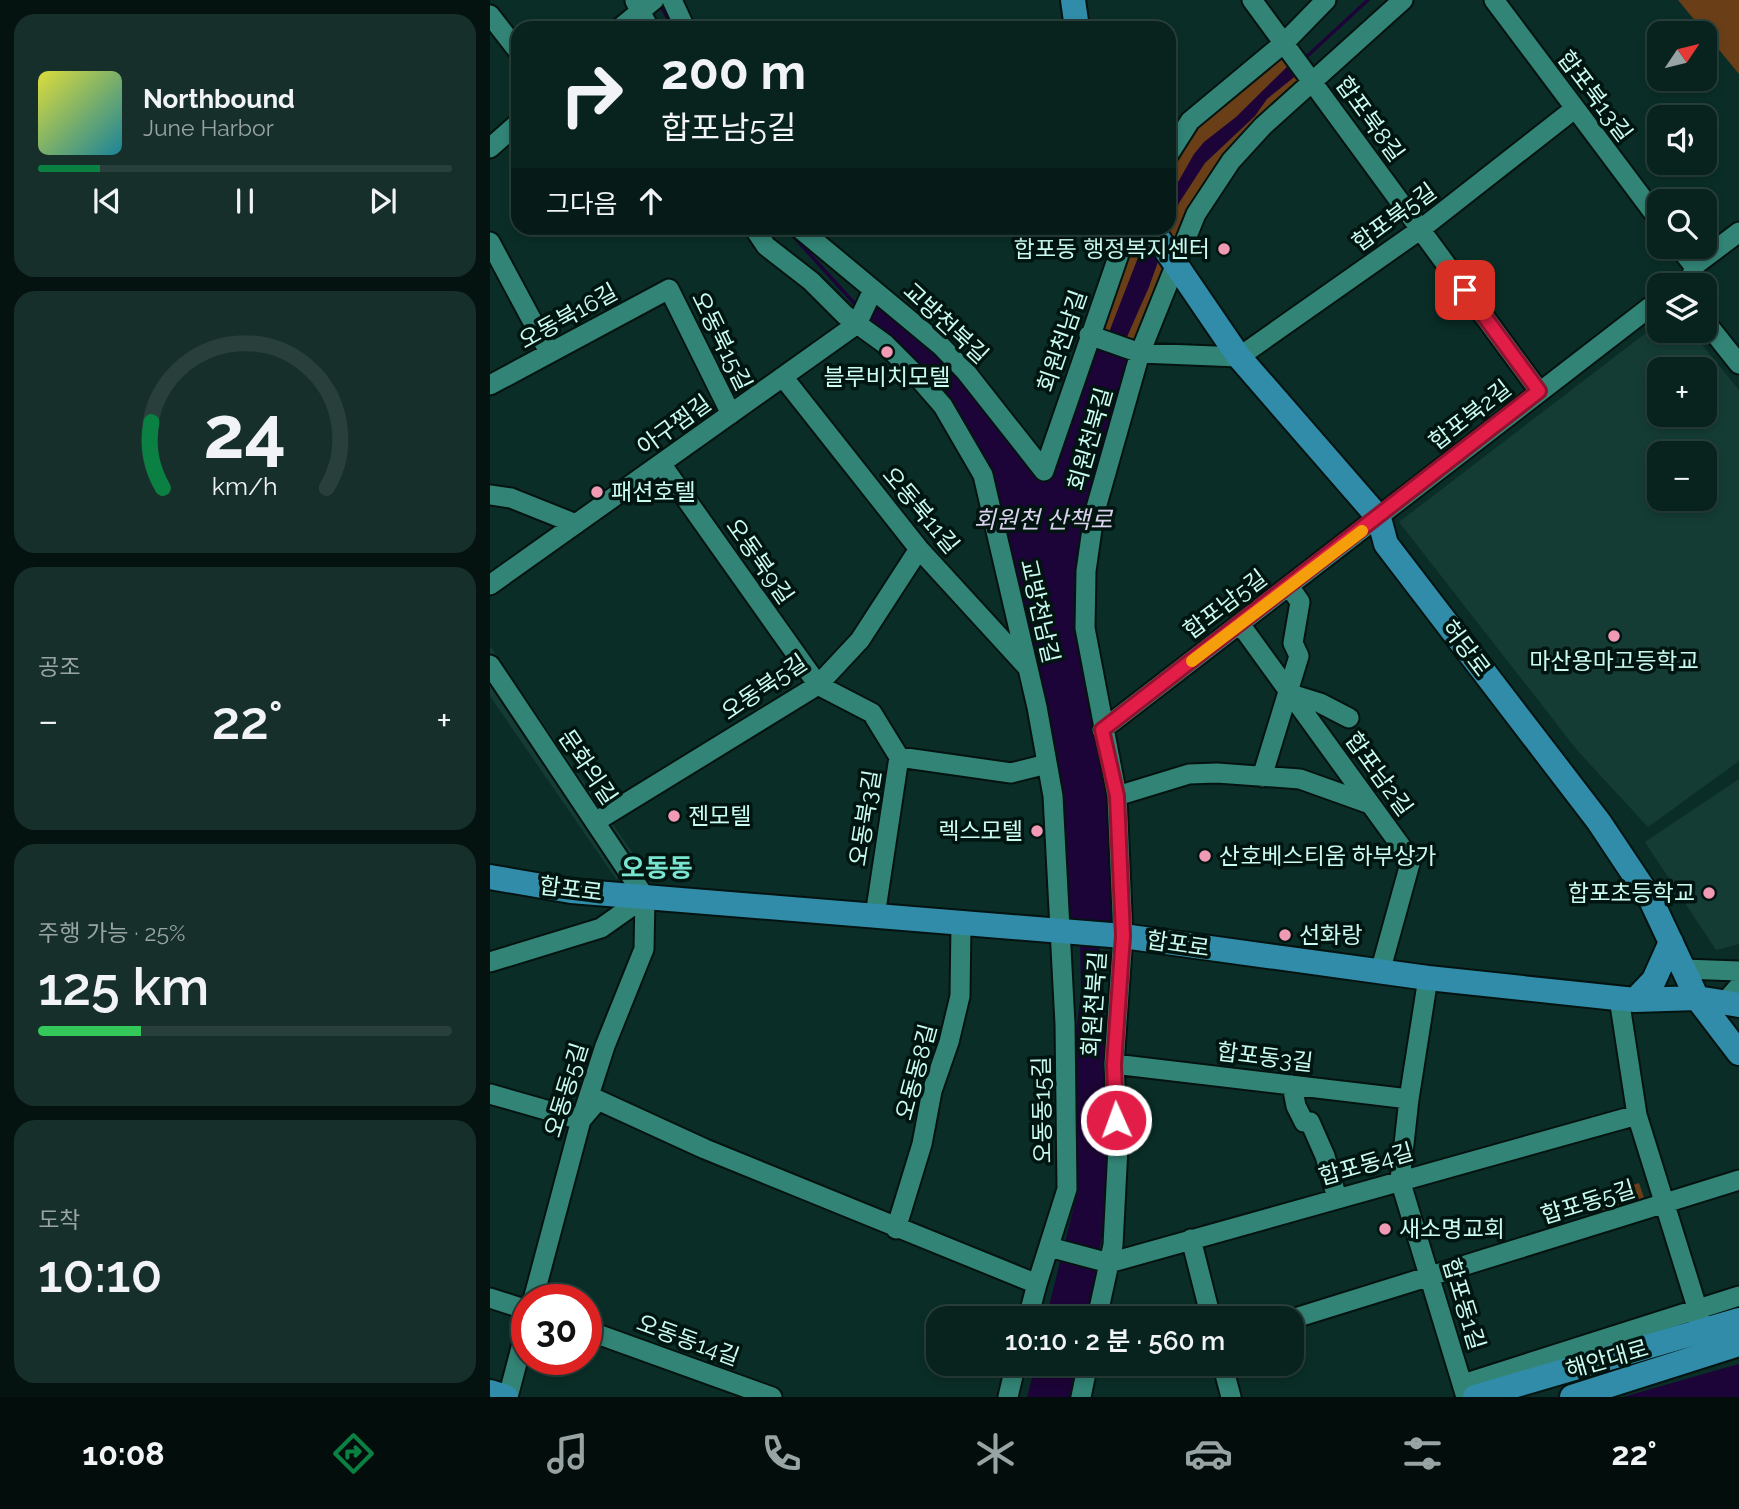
<!DOCTYPE html>
<html lang="ko">
<meta charset="utf-8">
<style>
:root{--surface:#08221d;--page:#162f2a;--text:#f1f3f6;--muted:#98a4a4;--line:#293f3b;--accent:#0b8043}
body{margin:0;font-family:Raleway,"Noto Sans KR",sans-serif;background:var(--page);color:var(--text);height:100vh;display:flex;flex-direction:column;font-size:26px;white-space:nowrap}
*{box-sizing:border-box;margin:0}
p{font-size:23px;color:var(--muted)}
.icon{flex:none;width:38px;height:38px;fill:none;stroke:currentColor;stroke-width:2;stroke-linecap:round;stroke-linejoin:round}
.map{position:relative;flex:1;overflow:hidden}
.drawer{display:flex;flex-direction:column;gap:14px;padding:14px;background:#041310;width:490px}
.drawer>*{flex:none}
.hud{position:absolute;left:21px;top:21px;width:665px;height:214px;border-radius:21px;box-shadow:0 4px 10px #0003,0 0 0 2px var(--line);background:#08221d;color:var(--text);overflow:hidden}
.needle{width:46px;rotate:55deg}
.tools{position:absolute;left:1157px;top:21px;display:grid;gap:14px}
.tools a{display:grid;place-items:center;width:70px;height:70px;border-radius:14px;background:var(--surface);box-shadow:0 4px 10px #0003,0 0 0 2px var(--line);font-size:35px}
.speed{position:absolute;left:21px;top:1284px;display:flex;gap:14px;font-size:35px;font-weight:700;text-align:center}
.speed>*{display:grid;place-content:center;width:91px;height:91px;border-radius:50%;background:var(--surface);box-shadow:0 4px 10px #0003,0 0 0 2px var(--line);line-height:1}
.speed .limit{border:10px solid #d22;background:#fff;color:#111}
.pin{position:absolute;display:grid;place-items:center;width:60px;height:60px;color:#fff;margin:-30px;border-radius:14px;box-shadow:0 4px 10px #0006}
.me{position:absolute;width:77px;margin:-38px;rotate:358deg;stroke-linejoin:round;filter:drop-shadow(0 0 5px #0008)}
.turn{display:flex;align-items:center;gap:24px;height:147px;padding:0 35px;font-size:32px}
.turn .icon{width:91px;height:91px;stroke-width:2.5}
.turn b{display:block;font-size:49px;line-height:60px}
.then{display:flex;align-items:center;height:66px;padding:0 35px;background:#0003;gap:14px;font-size:26px}
.big{font-size:52px;font-weight:600;line-height:1.1}
.drawer .card{flex:1;display:flex;flex-direction:column;justify-content:center;gap:10px;min-width:0;padding:0 24px;border-radius:21px;background:var(--page)}
.drawer .dial{align-items:center;gap:0}
.dial svg{height:182px;overflow:visible;fill:none;stroke:var(--line);stroke-width:7;stroke-linecap:round;text-anchor:middle}
.dial text{fill:var(--text);stroke:none}
.song{display:flex;align-items:center;gap:21px}
.cover{width:84px;height:84px;border-radius:10px;background:linear-gradient(135deg,hsl(60 70% 55%),hsl(190 70% 35%))}
.played{height:7px;border-radius:4px;background:linear-gradient(90deg,var(--accent) 15%,var(--line) 15%)}
.keys{display:flex;justify-content:space-around;direction:ltr}
.heat{display:flex;justify-content:space-between;align-items:center;font-size:38px;direction:ltr}
.charge{height:10px;border-radius:5px;background:linear-gradient(90deg,#34c759 25%,var(--line) 0)}
.trip{position:absolute;left:436px;top:1306px;width:378px;height:70px;border-radius:21px;background:var(--surface);box-shadow:0 4px 10px #0003,0 0 0 2px var(--line);font-weight:600;line-height:70px;text-align:center}
.tab-bar{display:flex;height:112px;justify-content:space-around;align-items:center;background:#030e0c;color:var(--muted)}
.tab-bar .icon{width:49px;height:49px}
.tab-bar .active{color:var(--accent)}
.tab-bar b{font-size:32px;color:var(--text)}
main{display:flex;flex:1;min-height:0}
.map>svg:first-child{display:block}
</style>
<main>
<section class="drawer">
<div class="card">
<div class="song"><i class="cover"></i><div><b>Northbound</b><p>June Harbor</p></div></div>
<div class="played"></div>
<div class="keys"><svg class="icon" aria-label="previous" viewBox="0 0 24 24"><path d="M18 5L8 12l10 7zM5 5v14"/></svg><svg class="icon" aria-label="pause" viewBox="0 0 24 24"><path d="M8 5v14M16 5v14"/></svg><svg class="icon" aria-label="next" viewBox="0 0 24 24"><path d="M6 5l10 7-10 7zM19 5v14"/></svg></div>
</div>
<div class="card dial"><svg viewBox="0 0 100 80">
<path d="M14 69A42 42 0 1 1 86 69"/>
<path d="M14 69A42 42 0 0 1 9 40" stroke="#0b8043"/>
<text x="50" y="56" font-size="32" font-weight="700">24</text>
<text x="50" y="72" font-size="11">km/h</text>
</svg></div>
<div class="card"><p>공조</p>
<div class="heat"><a>−</a><b class="big">22°</b><a>+</a></div>
</div>
<div class="card"><p>주행 가능 · 25%</p><b class="big">125 km</b><div class="charge"></div></div>
<div class="card"><p>도착</p><b class="big">10:10</b></div>
</section>
<div class="map">
<svg width="1249" height="1397" viewBox="0 0 1249 1397">
<rect width="100%" height="100%" fill="#0a2e27"/>
<path fill="#143c35" fill-rule="evenodd" d="M1169,323V331H1201L1249,390V761L1158,827L1087,750L909,522ZM1169,369H1214V415H1169ZM1169,453H1214V499H1169Z
M0,646L153,868L126,879L0,696Z
M1249,779V944L1226,950L1155,842Z"/>
<path fill="#6a3f18" d="M1188,0H1249V74Z
M794,43L823,83L741,161L650,353L599,335L638,228H679V154Z
M1149,1183L1157,1207L1116,1219L1108,1197Z"/>
<path fill="#1d0438" d="M805,59L813,70L777,99L765,116L715,163L689,203L659,287L633,346L650,353L596,571L633,936L610,935L609,965L615,998L613,1014L621,1096L616,1111L618,1207L606,1266L602,1318H556L587,1194L583,1053L591,994L590,939L568,930L563,796L476,441L367,324L382,292L410,309L553,470L599,335L616,340L656,237L662,228H679V198L704,154L714,142L746,117Z
M546,1363H585L580,1397H537Z
M1249,1364V1397H1133L1238,1367Z"/>
<g fill="none" stroke-linecap="round" stroke-linejoin="round">
<path stroke="#1d0438" stroke-width="3.5" d="M169,2L183,28
M813,60L878,0
M296,228L365,304"/>
<g stroke="#051310" stroke-width="23">
<path id="minor" d="M182,0L195,28
M762,0L1049,391
M1004,0L1169,220
M145,1L159,28
M0,15L28,51
M130,28L164,0
M0,148L28,123
M679,154L700,121L794,43L836,0
M264,228L276,246L321,281L355,315L395,344L426,375L453,406L493,475L547,707L563,796L575,1024L577,1189L547,1284
M309,228L451,346L476,372L554,471
M0,242L59,352
M1189,247L1204,266L1200,285
M1204,266L1249,232
M1214,320L1249,364
M599,335L650,353L749,357L931,229L1083,110
M293,377L429,549L538,668
M0,385L179,289L241,414
M172,465L328,685L382,713L409,757L385,916
M554,471L638,228
M0,495L21,498L86,524
M0,585L367,324L382,292
M750,624L921,860L890,972
M0,665L155,897
M801,694L830,703L859,718
M612,730L1169,300
M409,757L521,773L557,764
M772,777L809,656L803,643L810,602L799,586
M627,796L699,774L727,773L810,779L880,804
M105,822L328,685L370,640L429,549
M0,962L111,928L155,897
M1193,969L1249,971
M938,978L919,1099L910,1180L976,1397
M1129,998L1147,1115L1214,1330
M1235,1002L1249,986
M624,1064L919,1099
M802,1085L806,1106L814,1122H820L835,1156L847,1198
M0,1094L91,1120L108,1100L215,1149L547,1284L538,1318
M406,1229L432,1144L442,1091L459,1042L470,996L471,923
M701,1239L721,1318
M559,1247L619,1263L1147,1115
M0,1298L37,1310
M43,1300L91,1120L115,1046L154,949L155,897
M607,1318L623,1245L628,1147L624,1064L633,936L627,796L595,628L596,571L604,515L650,353L706,214L741,161L773,126L913,0
M802,1319L1249,1180
M96,1330L282,1397
M732,1363L741,1397
M973,1384L1249,1296
M18,1397L37,1325
M518,1397L526,1363
M591,1397L598,1363"/>
</g>
<g stroke="#051310" stroke-width="28">
<path id="major" d="M583,0L587,28
M661,228L749,357L889,518L896,544L1109,822L1161,900L1207,998L1249,1053
M0,877L81,891L633,936L938,978L1145,1000L1207,998L1249,1005
M1145,1000L1164,980L1181,942
M0,1392L16,1397
M985,1397L1249,1320
M1082,1397L1249,1344"/>
</g>
<use href="#minor" stroke="#328576" stroke-width="19"/>
<use href="#major" stroke="#308ca8" stroke-width="24"/>
</g>
<g fill="none" stroke-linecap="round" stroke-linejoin="round">
<g stroke="#92132f" stroke-width="18">
<path id="route" d="M626,1120L624,1065L633,936L627,796L612,730L1049,391L975,290"/>
</g>
<use href="#route" stroke="#e11d48" stroke-width="12"/>
<path stroke="#f59e0b" stroke-width="12" d="M702,661L872,531"/>
</g>
<g fill="#f09ab5" stroke="#001410" stroke-width="2.5">
<circle cx="734" cy="249" r="7"/>
<circle cx="397" cy="352" r="7"/>
<circle cx="107" cy="492" r="7"/>
<circle cx="1124" cy="636" r="7"/>
<circle cx="184" cy="816" r="7"/>
<circle cx="547" cy="831" r="7"/>
<circle cx="715" cy="856" r="7"/>
<circle cx="1219" cy="893" r="7"/>
<circle cx="795" cy="935" r="7"/>
<circle cx="895" cy="1229" r="7"/>
</g>
<g text-anchor="middle" stroke-width="7" stroke-linejoin="round" paint-order="stroke">
<g font-size="23" fill="#cafbf0" stroke="#001410">
<text transform="translate(1105 96) rotate(53)" y="8">합포북13길</text>
<text transform="translate(880 119) rotate(54)" y="8">합포북8길</text>
<text transform="translate(904 217) rotate(-36)" y="8">합포북5길</text>
<text transform="translate(78 316) rotate(-29)" y="8">오동북16길</text>
<text transform="translate(456 323) rotate(43)" y="8">교방천북길</text>
<text transform="translate(232 341) rotate(64)" y="8">오동북15길</text>
<text transform="translate(572 341) rotate(-71)" y="8">회원천남길</text>
<text transform="translate(980 415) rotate(-38)" y="8">합포북2길</text>
<text transform="translate(184 425) rotate(-36)" y="8">아구찜길</text>
<text transform="translate(600 439) rotate(-74)" y="8">회원천북길</text>
<text transform="translate(431 510) rotate(50)" y="8">오동북11길</text>
<text transform="translate(270 561) rotate(55)" y="8">오동북9길</text>
<text transform="translate(735 604) rotate(-37)" y="8">합포남5길</text>
<text transform="translate(550 611) rotate(77)" y="8">교방천남길</text>
<text transform="translate(976 648) rotate(53)" y="8">허당로</text>
<text transform="translate(274 687) rotate(-34)" y="8">오동북5길</text>
<text transform="translate(98 767) rotate(56)" y="8">문화의길</text>
<text transform="translate(889 774) rotate(54)" y="8">합포남2길</text>
<text transform="translate(375 818) rotate(-81)" y="8">오동북3길</text>
<text transform="translate(81 889) rotate(7)" y="8">합포로</text>
<text transform="translate(688 944) rotate(8)" y="8">합포로</text>
<text transform="translate(604 1004) rotate(-86)" y="8">회원천북길</text>
<text transform="translate(775 1057) rotate(7)" y="8">합포동3길</text>
<text transform="translate(426 1072) rotate(-75)" y="8">오동동8길</text>
<text transform="translate(76 1090) rotate(-73)" y="8">오동동5길</text>
<text transform="translate(552 1110) rotate(-91)" y="8">오동동15길</text>
<text transform="translate(876 1164) rotate(-16)" y="8">합포동4길</text>
<text transform="translate(1098 1202) rotate(-17)" y="8">합포동5길</text>
<text transform="translate(974 1304) rotate(73)" y="8">합포동1길</text>
<text transform="translate(198 1340) rotate(20)" y="8">오동동14길</text>
<text transform="translate(1117 1359) rotate(-16)" y="8">해안대로</text>
</g>
<g font-size="23" fill="#cafbf0" stroke="#001410" text-anchor="start">
<text x="720" y="257" text-anchor="end">합포동 행정복지센터</text>
<text x="397" y="385" text-anchor="middle">블루비치모텔</text>
<text x="121" y="500">패션호텔</text>
<text x="1124" y="669" text-anchor="middle">마산용마고등학교</text>
<text x="198" y="824">젠모텔</text>
<text x="533" y="839" text-anchor="end">렉스모텔</text>
<text x="729" y="864">산호베스티움 하부상가</text>
<text x="1205" y="901" text-anchor="end">합포초등학교</text>
<text x="809" y="943">선화랑</text>
<text x="909" y="1237">새소명교회</text>
</g>
<g font-size="24" font-style="italic" fill="#dad2ed" stroke="#001410">
<text x="553" y="528">회원천 산책로</text>
</g>
<g font-size="26" font-weight="bold" fill="#79e4cf" stroke="#001410">
<text x="167" y="877">오동동</text>
</g>
</g>
</svg>
<div class="tools">
<a><svg class="needle" viewBox="-14 -14 28 28"><path d="M0-13l5 13h-10z" fill="#e53935"/><path d="M0 13l5-13h-10z" fill="#98a4a4"/></svg></a>
<a><svg class="icon" aria-label="sound" viewBox="0 0 24 24"><path d="M4 9h4l5-4v14l-5-4H4zM17 9q2 3 0 6"/></svg></a>
<a><svg class="icon" aria-label="search" viewBox="0 0 24 24"><circle cx="10" cy="10" r="6"/><path d="M15 15l6 6"/></svg></a>
<a><svg class="icon" aria-label="layers" viewBox="0 0 24 24"><path d="M12 4l9 5-9 5-9-5zM3 14l9 5 9-5"/></svg></a>
<a>+</a>
<a>−</a>
</div>
<div class="speed"><div class="limit">30</div></div>
<div class="pin" style="left:975px;top:290px;background:#d93025"><svg class="icon" aria-label="arrive" viewBox="0 0 24 24"><path d="M6 21V4h12l-3 4 3 4H6"/></svg></div>
<svg class="me" style="left:626px;top:1120px" viewBox="-20 -20 40 40"><circle r="17" fill="#e11d48" stroke="#fff" stroke-width="3"/><path d="M0-11L8 9 0 5-8 9z" fill="#fff"/></svg>
<div class="trip">10:10 · 2 분 · 560 m</div>
<div class="hud">
<div class="turn"><svg class="icon" aria-label="right" viewBox="0 0 24 24"><path d="M7 20v-9h11M14 6l5 5-5 5"/></svg><div><b>200 m</b>합포남5길</div></div>
<div class="then">그다음<svg class="icon" aria-label="ahead" viewBox="0 0 24 24"><path d="M12 20V5M6 11l6-6 6 6"/></svg></div>
</div>
</div>
</main>
<nav class="tab-bar">
<b>10:08</b>
<svg class="icon active" aria-label="directions" viewBox="0 0 24 24"><path d="M12 3l9 9-9 9-9-9zM9 14v-3h6M13 9l2 2-2 2"/></svg>
<svg class="icon" aria-label="music" viewBox="0 0 24 24"><path d="M9 18V5l10-2v13"/><circle cx="6" cy="18" r="3"/><circle cx="16" cy="16" r="3"/></svg>
<svg class="icon" aria-label="phone" viewBox="0 0 24 24"><path d="M5 4h4l2 5-3 2q2 4 5 5l2-3 5 2v4C11 20 4 13 5 4z"/></svg>
<svg class="icon" aria-label="climate" viewBox="0 0 24 24"><path d="M12 3v18M4 7l16 10M4 17L20 7"/></svg>
<svg class="icon" aria-label="car" viewBox="0 0 24 24"><path d="M5 17H2v-5l4-1 3-4h7l3 4 3 1v5h-3M9 17h6M6 11h13"/><circle cx="7" cy="17" r="2"/><circle cx="17" cy="17" r="2"/></svg>
<svg class="icon" aria-label="filters" viewBox="0 0 24 24"><path d="M4 7h16M4 17h16"/><circle cx="9" cy="7" r="2"/><circle cx="15" cy="17" r="2"/></svg>
<b>22°</b>
</nav>
